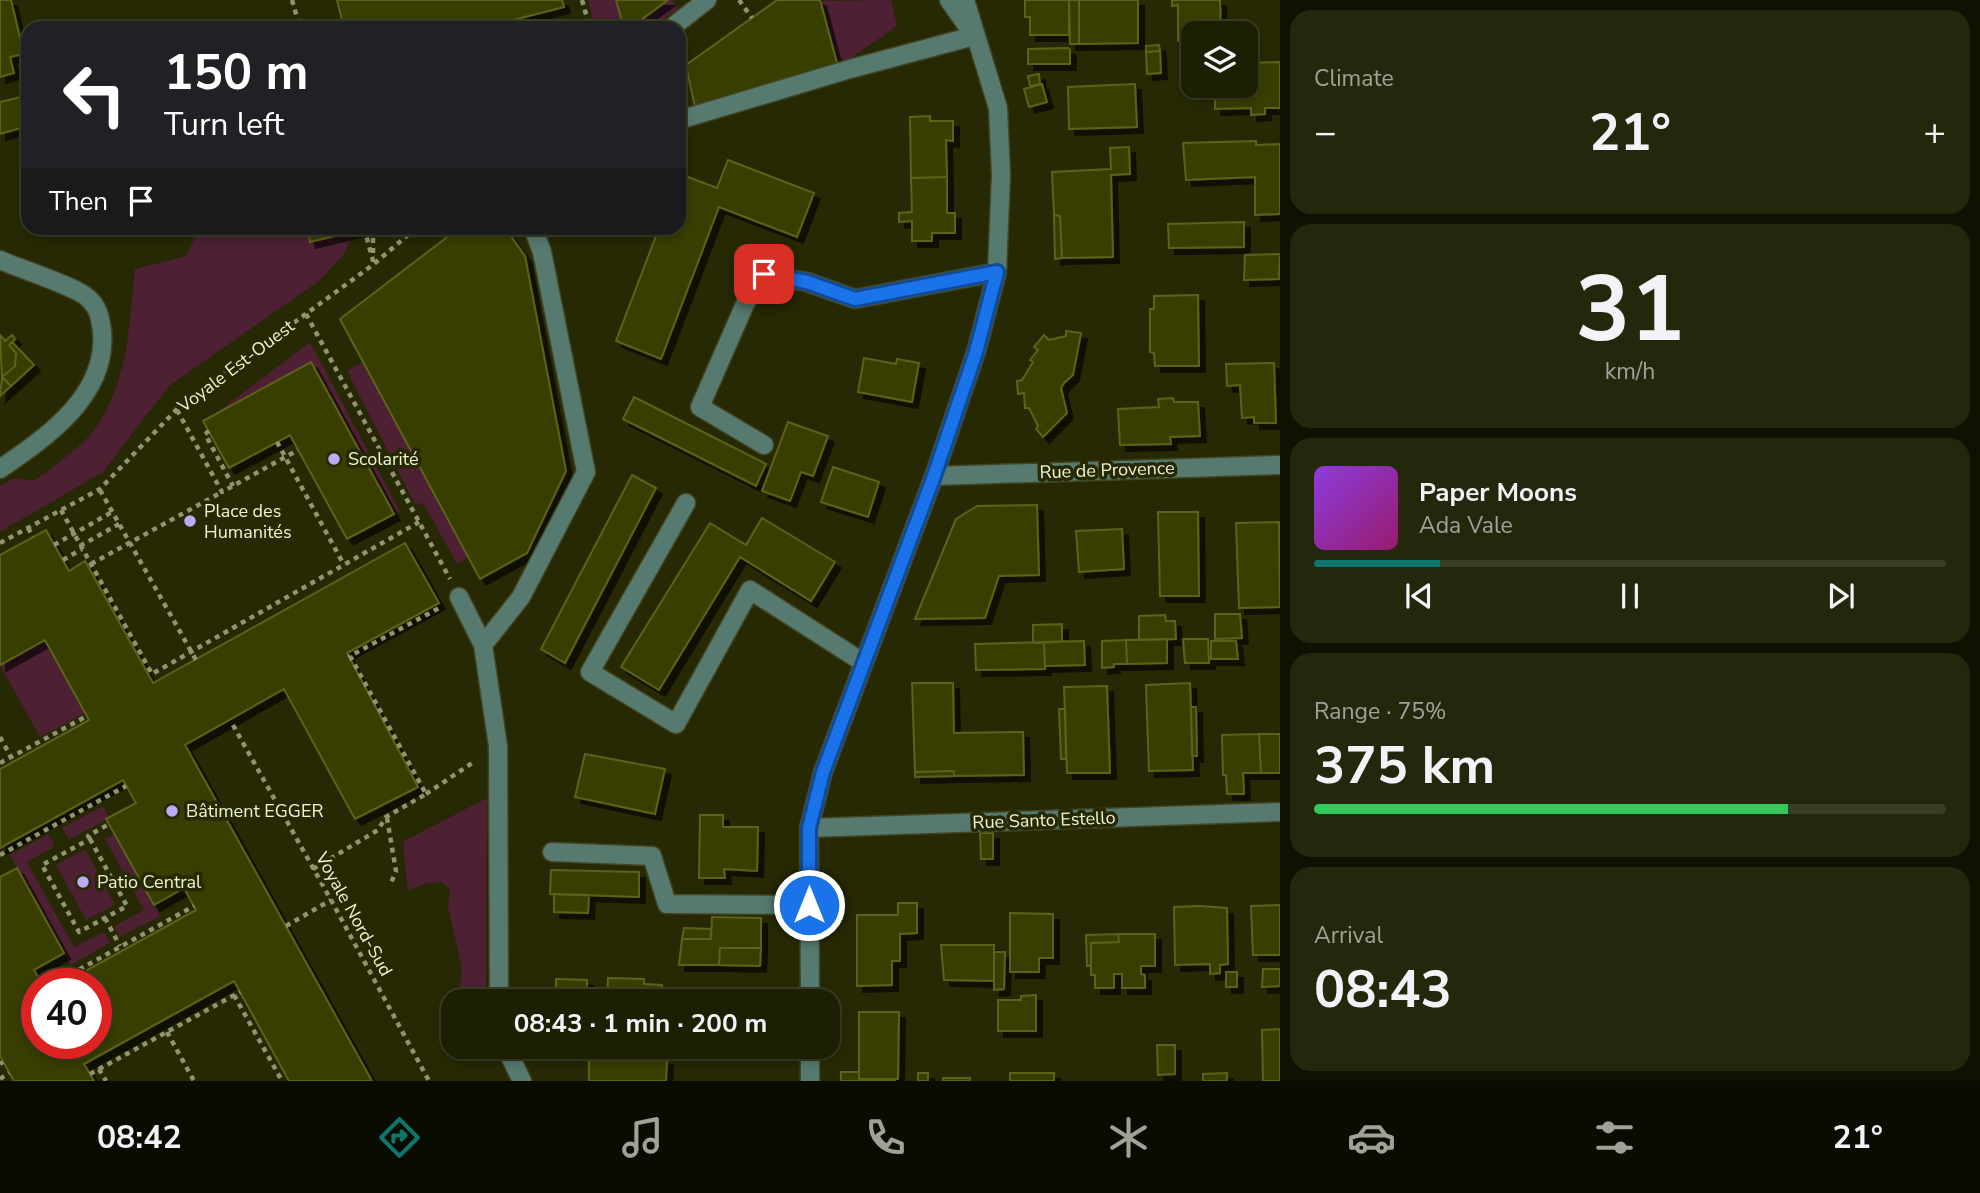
<!DOCTYPE html>
<meta charset="utf-8">
<style>
:root{--surface:#1c1f02;--page:#25270c;--text:#f1f3f6;--muted:#a0a299;--line:#3a3d24;--accent:#0f766e}
body{margin:0;font-family:"Nunito Sans",sans-serif;background:var(--page);color:var(--text);height:100vh;display:flex;flex-direction:column;font-size:26px;white-space:nowrap}
*{box-sizing:border-box;margin:0}
p{font-size:23px;color:var(--muted)}
.icon{flex:none;width:38px;height:38px;fill:none;stroke:currentColor;stroke-width:2;stroke-linecap:round;stroke-linejoin:round}
.map{position:relative;flex:1;overflow:hidden}
.drawer{display:flex;flex-direction:column;gap:10px;padding:10px;background:#0f1101;width:700px}
.drawer>*{flex:none}
.guide{position:absolute;left:21px;top:21px;width:665px;height:214px;border-radius:21px;box-shadow:0 4px 10px #0003,0 0 0 2px var(--line);background:#202124;color:#fff;overflow:hidden}
.fabs{position:absolute;left:1181px;top:21px;display:grid;gap:14px}
.fabs a{display:grid;place-items:center;width:77px;height:77px;border-radius:14px;background:var(--surface);box-shadow:0 4px 10px #0003,0 0 0 2px var(--line);font-size:35px}
.speed{position:absolute;left:21px;top:968px;display:flex;gap:14px;font-size:35px;font-weight:700;text-align:center}
.speed>*{display:grid;place-content:center;width:91px;height:91px;border-radius:50%;background:var(--surface);box-shadow:0 4px 10px #0003,0 0 0 2px var(--line);line-height:1}
.speed .limit{border:10px solid #d22;background:#fff;color:#111}
.pin{position:absolute;display:grid;place-items:center;width:60px;height:60px;color:#fff;margin:-30px;border-radius:14px;box-shadow:0 4px 10px #0006}
.me{position:absolute;width:77px;margin:-38px;rotate:0deg;stroke-linejoin:round;filter:drop-shadow(0 0 5px #0008)}
.turn{display:flex;align-items:center;gap:24px;height:147px;padding:0 28px;font-size:32px}
.turn .icon{width:91px;height:91px;stroke-width:2.5}
.turn b{display:block;font-size:49px;line-height:60px}
.then{display:flex;align-items:center;height:66px;padding:0 28px;background:#0003;gap:14px;font-size:26px}
.big{font-size:52px;font-weight:700;line-height:1.1}
.drawer .card{flex:1;display:flex;flex-direction:column;justify-content:center;gap:10px;min-width:0;padding:0 24px;border-radius:21px;background:var(--page)}
.drawer .dial{align-items:center;gap:0}
.dial b{font-size:91px;line-height:1}
.song{display:flex;align-items:center;gap:21px}
.cover{width:84px;height:84px;border-radius:10px;background:linear-gradient(135deg,hsl(270 70% 55%),hsl(320 70% 35%))}
.played{height:7px;border-radius:4px;background:linear-gradient(90deg,var(--accent) 20%,var(--line) 20%)}
.keys{display:flex;justify-content:space-around;direction:ltr}
.heat{display:flex;justify-content:space-between;align-items:center;font-size:38px;direction:ltr}
.charge{height:10px;border-radius:5px;background:linear-gradient(90deg,#34c759 75%,var(--line) 0)}
.trip{position:absolute;left:441px;top:989px;width:399px;height:70px;border-radius:21px;background:var(--surface);box-shadow:0 4px 10px #0003,0 0 0 2px var(--line);font-weight:700;line-height:70px;text-align:center}
.dock{display:flex;height:112px;justify-content:space-around;align-items:center;background:#0b0c01;color:var(--muted)}
.dock .icon{width:49px;height:49px}
.dock .on{color:var(--accent)}
.dock b{font-size:32px;color:var(--text)}
main{display:flex;flex:1;min-height:0}
.map>svg:first-child{display:block}
</style>
<main>
<div class="map">
<svg width="1280" height="1081" viewBox="0 0 1280 1081">
<defs>
<filter id="shadow"><feDropShadow dx="6" dy="6" stdDeviation="0" flood-color="#0009"/></filter>
</defs>
<rect width="100%" height="100%" fill="#262903"/>
<path fill="#4d2034" d="M588,0H616L624,28H595Z
M668,0H672L678,9L650,28H630Z
M891,0L897,26L838,67L820,1Z
M200,228H307L310,241L355,231L343,255L319,281L169,386L103,472L0,532V486L14,478L34,481C51,468 83,446 95,429C129,380 129,325 135,269L186,256Z
M310,342L400,511L394,514L311,362L214,415Z
M363,362L468,557L457,564L425,506L420,503L415,504L347,371Z
M45,640L85,713L40,737L0,665Z
M487,798L486,1001H454L460,987L462,969L448,906L450,890L442,882L426,883L408,891L403,846L404,841Z
M103,806L109,818L69,840L62,828Z
M48,834L55,846L27,862L74,947L104,932L110,943L71,965L10,855Z
M114,834L160,916L120,937L114,926L144,910L105,839Z
M85,849L115,905L86,920L56,865Z"/>
<path fill="#393e01" stroke="#5c6319" stroke-width="2" filter="url(#shadow)" d="M0,0H11L24,54L10,57L14,73L0,77Z
M337,0H562L564,7L481,28H344Z
M616,0H668L630,28H624Z
M777,0H820L838,67L695,107L686,65Z
M1025,0H1069V35H1030V17H1025Z
M1069,0H1079V44H1070Z
M1079,0H1138V43L1079,44Z
M1172,0H1220L1221,33H1194V41H1178V5L1172,6Z
M1159,45L1160,51L1146,52V46Z
M1068,48L1070,50V64H1028V49Z
M1160,51L1161,73L1147,74L1146,52Z
M1280,62V108H1265V114L1251,115V108L1215,109V86H1246V63Z
M1039,74L1040,84L1030,86L1028,76Z
M1042,84L1047,102L1029,107L1024,89Z
M1135,84L1137,127L1069,129L1068,87Z
M21,97L28,126L0,134V102Z
M930,116V121H953V141L946,140L947,177L911,178L910,117Z
M1256,141V145L1280,144V214L1255,215V177L1186,180L1183,143Z
M1129,147L1130,174L1111,175L1113,257L1062,258L1060,216L1054,215L1052,172L1111,169L1110,148Z
M728,160L814,193L797,237L719,207L661,359L616,341L659,228H679L680,174L717,188Z
M947,177V213H955V233H932V241H912V221L899,222V213L912,212L911,178Z
M1054,215L1060,216L1062,258L1055,259Z
M1244,222V247L1169,248L1168,224Z
M307,228H354L355,231L310,242Z
M459,228H505L525,256L566,471L527,553L480,579L340,319Z
M1280,254L1279,279L1244,280L1245,255Z
M1198,295L1199,366H1155L1154,353L1150,352V309H1154V296Z
M1066,331L1081,333L1073,375L1064,383L1061,388L1067,413L1043,437L1036,429L1038,426L1029,408H1025L1024,393L1018,394L1017,381L1022,380L1033,362L1030,360L1038,350L1034,347L1044,335L1049,340L1066,336Z
M0,335L5,341L12,335L15,339L9,345L16,353L15,366L2,377L11,386L0,396L2,378Z
M12,342L34,365L11,386L2,377L15,366L16,353L9,345Z
M864,358L896,364L897,359L919,363L912,402L858,392Z
M311,362L394,514L347,539L290,435L229,468L203,421Z
M1274,363L1276,423H1254V417L1242,418L1240,385L1227,386L1226,364Z
M634,397L766,464L756,486L623,419Z
M1173,398L1174,402H1198L1200,436L1170,437L1171,444L1120,445L1118,409L1159,407L1158,399Z
M788,422L828,436L813,476L801,472L790,501L762,491Z
M833,467L879,482L868,517L821,502Z
M632,475L656,488L565,663L541,649Z
M1037,505L1039,575L999,576L985,618L915,619L956,519L977,506Z
M1158,512H1198L1199,596H1160Z
M762,518L835,562L811,601L740,557L659,690L621,667L710,523L746,545Z
M1279,522L1280,607L1239,608L1236,523Z
M1122,529L1124,569L1079,572L1076,531Z
M46,530L69,571L85,561L153,683L405,543L439,603L347,653L418,787L355,819L284,689L185,745L372,1081H289L234,981L84,1064L94,1081H14L0,1056V877L17,868L64,953L34,970L42,984H37V1043H96V984H62L196,910L184,888L154,905L106,819L136,803L123,780L0,848V769L89,720L45,640L0,665V555Z
M1215,614H1240L1242,638L1215,639Z
M1165,615L1166,621H1175L1176,639L1139,640V616Z
M1062,624V642L1033,643V625Z
M1167,639V663L1127,664L1126,640Z
M1183,639H1208L1209,663H1185Z
M1126,640L1127,664H1114V667L1102,668V641Z
M1084,641L1085,665L1045,666L1044,642Z
M1211,641H1236L1238,659H1211Z
M1044,642L1045,669L976,670L975,644Z
M912,683H953L954,733L1023,732L1024,775L954,776V771L915,772Z
M1190,683L1193,770L1149,771L1146,685Z
M1107,686L1110,773H1067L1064,687Z
M1191,707H1196L1197,756H1192Z
M1059,709H1065L1066,759H1061Z
M1259,734H1280V773H1261Z
M1259,734L1261,773H1243L1244,794H1227L1226,775H1223L1222,735Z
M585,754L665,769L655,814L575,797Z
M954,771V776L915,777V772Z
M700,815H723V827H758L757,871L724,869L725,878H699Z
M980,833H993V859H981Z
M551,870L639,872V897L550,894Z
M554,894L589,895L588,913L554,912Z
M898,903H917V933L900,934V961H892V985L857,986V915H898Z
M1280,905V955H1253L1251,906Z
M1200,906L1227,908L1228,964L1220,965V973L1210,974V964L1175,965L1174,907Z
M1010,913L1053,914V958H1039V972H1010Z
M712,917L761,918V948H720L719,965H679L682,939H711Z
M684,928L711,929V939H682Z
M1118,934H1155V966H1141V974L1145,975V988H1122V974H1114V988H1095V975H1091V943L1119,942Z
M1118,934L1119,942L1091,943V965L1087,966L1086,935Z
M941,945H994V981L944,980Z
M720,948H761L760,966L719,965Z
M994,952H1005L1004,989L994,990Z
M1263,969H1280V986L1262,987Z
M1226,972H1237V987H1226Z
M608,978L644,979V984L662,985L661,1001H607Z
M556,979L587,980V1001H556Z
M587,995H604V1001H587Z
M1036,995V1031H998V1000H1021V996Z
M859,1012H899L898,1079H859Z
M1280,1029V1081H1263L1262,1030Z
M1157,1045H1175V1074L1158,1075Z
M589,1058L667,1059L666,1081H589Z
M841,1072H859V1079H895V1081H841Z
M918,1073H928V1081H918Z
M1010,1073H1054V1081H1010Z
M1227,1073V1081H1203V1074Z
M943,1078H970V1081H943Z"/>
<g fill="none" stroke-linecap="round" stroke-linejoin="round">
<g stroke="#424520" stroke-width="21">
<path id="minor" d="M949,0L968,27
M671,28L707,0
M679,120L850,69L974,36
M0,260C18,268 77,287 88,298C99,308 100,317 102,331C108,395 47,437 0,469
M764,445L700,407L745,304L763,274L807,282L855,299L997,272
M934,476L1280,465
M686,503L590,672L676,724L750,590L864,663
M459,597L483,645L498,746L499,1001
M483,645L521,597L586,472L542,252L533,228
M809,828L1280,812
M552,852L652,856L667,904L809,905
M810,1001L809,828L823,772L934,476L976,352L997,272L1001,175L998,108L965,0
M505,1046L522,1081
M810,1046V1081"/>
</g>
<path stroke="#909570" stroke-width="4.5" stroke-dasharray="5 5" stroke-linecap="butt" d="M292,0L300,28
M582,0L590,28
M739,0L752,18
M364,228L374,264
M373,228V256
M306,314L450,579
M177,410L222,492L298,450
M209,431L205,434L233,486
M277,442L344,565
M100,490L196,660
M61,510L152,674L419,522
M28,528L33,537
M0,543L100,489L179,407L374,264L416,228
M54,545L112,512
M80,546L119,524
M63,560L82,549
M91,564L222,492
M233,725L331,900L429,1081
M0,737L11,757
M0,763L87,716
M426,794L475,761
M387,818L396,871L391,883
M90,839L127,906L79,932L42,865Z
M90,839L88,836L109,824
M0,855L126,786
M313,869L378,830L386,817L426,794L350,656L439,608
M105,918L120,946
M286,926L331,900
M53,984L194,906
M234,995L282,1081
M167,1032L194,1081
M0,1064L3,1062
M99,1069L106,1081
M90,1074L240,992
M0,1079L9,1073"/>
<use href="#minor" stroke="#567a6f" stroke-width="18"/>
</g>
<g fill="none" stroke-linecap="round" stroke-linejoin="round">
<g stroke="#114b97" stroke-width="18">
<path id="route" d="M764,274L807,282L855,299L997,272L976,352L934,476L823,772L809,828V905"/>
</g>
<use href="#route" stroke="#1a73e8" stroke-width="12"/>
</g>
<g fill="#bcaaf6" stroke="#262903" stroke-width="2.5">
<circle cx="334" cy="459" r="7"/>
<circle cx="190" cy="521" r="7"/>
<circle cx="172" cy="811" r="7"/>
<circle cx="83" cy="882" r="7"/>
</g>
<g text-anchor="middle" stroke-width="7" stroke-linejoin="round" paint-order="stroke">
<g font-size="18" fill="#eef4d0" stroke="#262903">
<text transform="translate(236 366) rotate(-37)" y="6">Voyale Est-Ouest</text>
<text transform="translate(1107 470) rotate(-2)" y="6">Rue de Provence</text>
<text transform="translate(1044 820) rotate(-2)" y="6">Rue Santo Estello</text>
<text transform="translate(354 914) rotate(61)" y="6">Voyale Nord-Sud</text>
</g>
<g font-size="18" fill="#eef4d0" stroke="#262903" text-anchor="start">
<text x="348" y="465">Scolarité</text>
<text x="204" y="517">Place des<tspan x="204" dy="21">Humanités</tspan></text>
<text x="186" y="817">Bâtiment EGGER</text>
<text x="97" y="888">Patio Central</text>
</g>
</g>
</svg>
<div class="fabs">
<a><svg class="icon" aria-label="layers" viewBox="0 0 24 24"><path d="M12 4l9 5-9 5-9-5zM3 14l9 5 9-5"/></svg></a>
</div>
<div class="speed"><div class="limit">40</div></div>
<div class="pin" style="left:764px;top:274px;background:#d93025"><svg class="icon" aria-label="arrive" viewBox="0 0 24 24"><path d="M6 21V4h12l-3 4 3 4H6"/></svg></div>
<svg class="me" style="left:809px;top:905px" viewBox="-20 -20 40 40"><circle r="17" fill="#1a73e8" stroke="#fff" stroke-width="3"/><path d="M0-11L8 9 0 5-8 9z" fill="#fff"/></svg>
<div class="trip">08:43 · 1 min · 200 m</div>
<div class="guide">
<div class="turn"><svg class="icon" aria-label="left" viewBox="0 0 24 24"><path d="M17 20v-9H6M10 6l-5 5 5 5"/></svg><div><b>150 m</b>Turn left</div></div>
<div class="then">Then<svg class="icon" aria-label="arrive" viewBox="0 0 24 24"><path d="M6 21V4h12l-3 4 3 4H6"/></svg></div>
</div>
</div>
<section class="drawer">
<div class="card"><p>Climate</p>
<div class="heat"><a>−</a><b class="big">21°</b><a>+</a></div>
</div>
<div class="card dial"><b>31</b><p>km/h</p></div>
<div class="card">
<div class="song"><i class="cover"></i><div><b>Paper Moons</b><p>Ada Vale</p></div></div>
<div class="played"></div>
<div class="keys"><svg class="icon" aria-label="previous" viewBox="0 0 24 24"><path d="M18 5L8 12l10 7zM5 5v14"/></svg><svg class="icon" aria-label="pause" viewBox="0 0 24 24"><path d="M8 5v14M16 5v14"/></svg><svg class="icon" aria-label="next" viewBox="0 0 24 24"><path d="M6 5l10 7-10 7zM19 5v14"/></svg></div>
</div>
<div class="card"><p>Range · 75%</p><b class="big">375 km</b><div class="charge"></div></div>
<div class="card"><p>Arrival</p><b class="big">08:43</b></div>
</section>
</main>
<nav class="dock">
<b>08:42</b>
<svg class="icon on" aria-label="directions" viewBox="0 0 24 24"><path d="M12 3l9 9-9 9-9-9zM9 14v-3h6M13 9l2 2-2 2"/></svg>
<svg class="icon" aria-label="music" viewBox="0 0 24 24"><path d="M9 18V5l10-2v13"/><circle cx="6" cy="18" r="3"/><circle cx="16" cy="16" r="3"/></svg>
<svg class="icon" aria-label="phone" viewBox="0 0 24 24"><path d="M5 4h4l2 5-3 2q2 4 5 5l2-3 5 2v4C11 20 4 13 5 4z"/></svg>
<svg class="icon" aria-label="climate" viewBox="0 0 24 24"><path d="M12 3v18M4 7l16 10M4 17L20 7"/></svg>
<svg class="icon" aria-label="car" viewBox="0 0 24 24"><path d="M5 17H2v-5l4-1 3-4h7l3 4 3 1v5h-3M9 17h6M6 11h13"/><circle cx="7" cy="17" r="2"/><circle cx="17" cy="17" r="2"/></svg>
<svg class="icon" aria-label="filters" viewBox="0 0 24 24"><path d="M4 7h16M4 17h16"/><circle cx="9" cy="7" r="2"/><circle cx="15" cy="17" r="2"/></svg>
<b>21°</b>
</nav>
